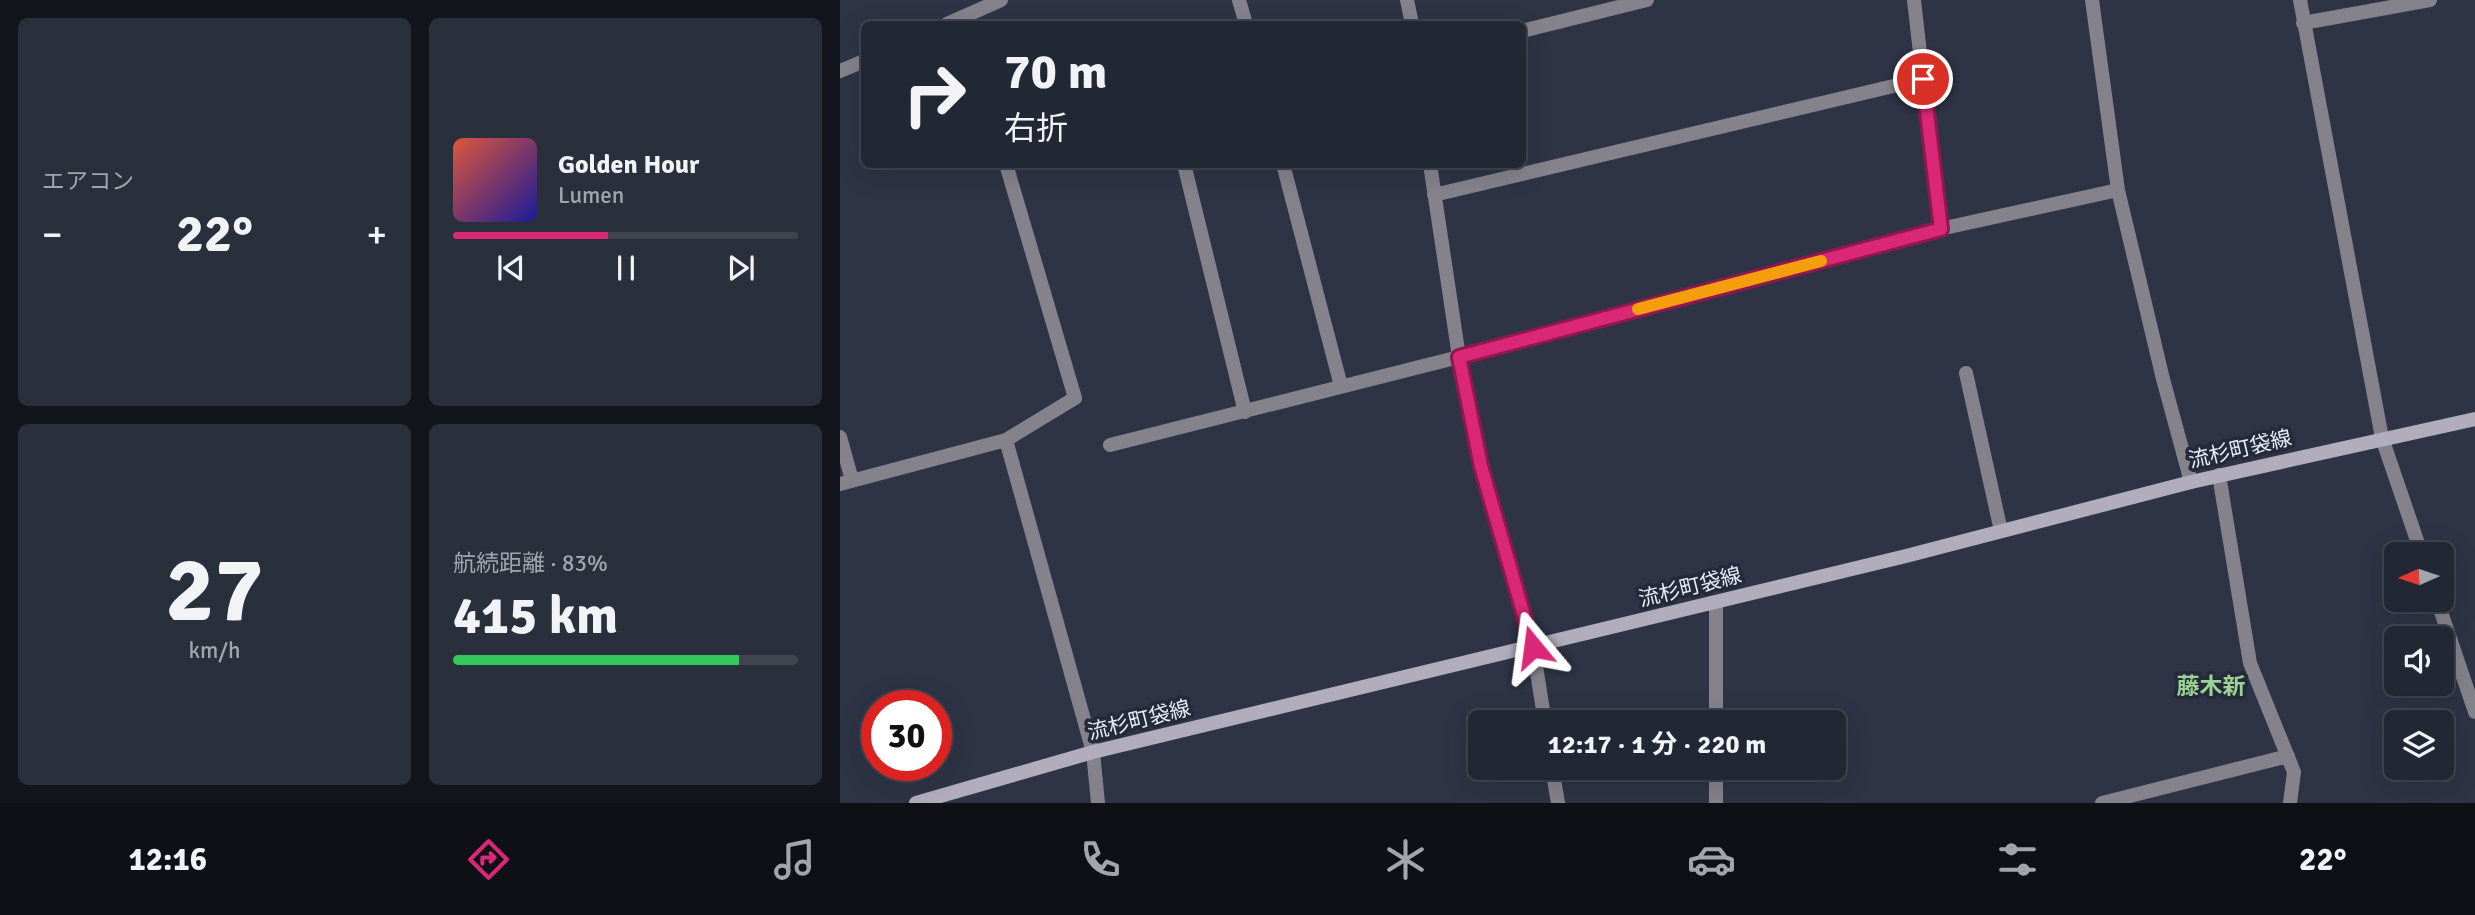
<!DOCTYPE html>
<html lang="ja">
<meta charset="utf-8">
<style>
:root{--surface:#222734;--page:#2a2f3c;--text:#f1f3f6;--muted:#a2a5ac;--line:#3f444f;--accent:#db2777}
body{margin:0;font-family:Signika,"Noto Sans JP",sans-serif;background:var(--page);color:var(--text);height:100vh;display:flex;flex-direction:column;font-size:26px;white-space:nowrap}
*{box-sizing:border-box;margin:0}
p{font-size:23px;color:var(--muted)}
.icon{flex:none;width:38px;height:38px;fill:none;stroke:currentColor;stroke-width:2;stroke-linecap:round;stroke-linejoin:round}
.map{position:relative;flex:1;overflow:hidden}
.panel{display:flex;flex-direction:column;gap:18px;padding:18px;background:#13151d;width:840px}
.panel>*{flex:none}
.top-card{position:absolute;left:21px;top:21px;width:665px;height:147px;border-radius:10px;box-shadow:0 7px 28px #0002,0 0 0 2px var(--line);background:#222734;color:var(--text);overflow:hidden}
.needle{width:46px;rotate:267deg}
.buttons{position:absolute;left:1544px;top:542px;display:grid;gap:14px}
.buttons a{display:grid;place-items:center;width:70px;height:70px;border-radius:10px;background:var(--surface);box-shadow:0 7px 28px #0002,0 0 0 2px var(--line);font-size:35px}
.speed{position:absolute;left:21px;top:690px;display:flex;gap:14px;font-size:35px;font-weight:700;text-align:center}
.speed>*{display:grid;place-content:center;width:91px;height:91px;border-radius:50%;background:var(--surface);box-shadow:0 7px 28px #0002,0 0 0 2px var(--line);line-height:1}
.speed .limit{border:10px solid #d22;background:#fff;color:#111}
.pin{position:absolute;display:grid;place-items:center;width:60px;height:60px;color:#fff;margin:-30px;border:4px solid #fff;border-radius:50%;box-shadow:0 2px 7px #0007}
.me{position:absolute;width:77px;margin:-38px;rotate:344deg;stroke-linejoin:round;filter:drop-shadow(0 0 5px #0008)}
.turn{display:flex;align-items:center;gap:24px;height:147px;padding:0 28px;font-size:32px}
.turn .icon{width:91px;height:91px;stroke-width:2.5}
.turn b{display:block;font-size:49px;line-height:60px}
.big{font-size:52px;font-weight:700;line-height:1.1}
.panel .tile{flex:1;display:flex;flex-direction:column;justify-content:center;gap:10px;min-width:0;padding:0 24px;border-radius:10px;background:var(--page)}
.panel .dial{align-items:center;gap:0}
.dial b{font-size:91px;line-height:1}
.song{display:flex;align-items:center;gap:21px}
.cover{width:84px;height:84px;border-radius:10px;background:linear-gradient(135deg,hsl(10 70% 55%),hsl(240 70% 35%))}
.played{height:7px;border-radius:4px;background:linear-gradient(90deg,var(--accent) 45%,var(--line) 45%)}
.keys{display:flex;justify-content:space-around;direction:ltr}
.heat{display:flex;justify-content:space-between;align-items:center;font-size:38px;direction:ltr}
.charge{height:10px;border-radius:5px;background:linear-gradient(90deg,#34c759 83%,var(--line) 0)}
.panel .tiles{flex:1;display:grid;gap:18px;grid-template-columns:repeat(2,1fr)}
.trip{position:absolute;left:628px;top:710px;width:378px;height:70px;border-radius:10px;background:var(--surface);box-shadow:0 7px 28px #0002,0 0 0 2px var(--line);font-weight:700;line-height:70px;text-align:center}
.tabs{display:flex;height:112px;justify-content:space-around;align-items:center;background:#0e1015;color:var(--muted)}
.tabs .icon{width:49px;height:49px}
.tabs .on{color:var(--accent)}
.tabs b{font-size:32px;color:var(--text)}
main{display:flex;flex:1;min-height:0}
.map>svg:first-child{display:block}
</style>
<main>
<section class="panel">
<div class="tiles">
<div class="tile"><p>エアコン</p>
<div class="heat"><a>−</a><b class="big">22°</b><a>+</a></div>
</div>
<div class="tile">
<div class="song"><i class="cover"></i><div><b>Golden Hour</b><p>Lumen</p></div></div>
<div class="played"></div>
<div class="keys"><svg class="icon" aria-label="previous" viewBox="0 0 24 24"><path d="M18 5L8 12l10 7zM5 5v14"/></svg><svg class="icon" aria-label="pause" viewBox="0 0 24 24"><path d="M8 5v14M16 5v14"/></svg><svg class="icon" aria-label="next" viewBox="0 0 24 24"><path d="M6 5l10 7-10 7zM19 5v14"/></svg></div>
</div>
<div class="tile dial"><b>27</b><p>km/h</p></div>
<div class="tile"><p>航続距離 · 83%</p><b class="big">415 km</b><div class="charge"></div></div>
</div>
</section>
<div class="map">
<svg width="1635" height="803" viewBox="0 0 1635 803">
<rect width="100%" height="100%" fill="#2e3445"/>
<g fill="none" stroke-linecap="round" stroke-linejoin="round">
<path stroke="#84828b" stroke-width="14" d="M399,0L406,24
M567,0L572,24
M1074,0L1100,229
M1252,0L1278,190L1323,379L1351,482
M1460,0L1542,438L1582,555
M1463,23L1590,0
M107,24L161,0
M682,31L807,0
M0,71L24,61
M443,164L501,386
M590,164L619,357L641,466L693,647
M345,168L405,412
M594,195L1083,79
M1126,373L1161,531
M0,437L12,480
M166,440L253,752L258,803
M270,445L619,357L1100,229L1278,190
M1379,475L1410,663L1454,772L1450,803
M0,484L166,440L235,398L166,164
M1597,600L1635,712
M876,723V602
M876,803V768
M1262,803L1448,756"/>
<path stroke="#84828b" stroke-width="14" d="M693,647L705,723
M712,768L718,803"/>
<path stroke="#b1adbc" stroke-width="14" d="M76,803L253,752L1066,556L1351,482L1635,419"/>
</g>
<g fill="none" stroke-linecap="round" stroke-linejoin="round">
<g stroke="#8e194d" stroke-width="18">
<path id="route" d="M693,647L641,466L619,357L1101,229L1083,79"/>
</g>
<use href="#route" stroke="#db2777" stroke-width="12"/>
<path stroke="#f59e0b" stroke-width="12" d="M798,309L981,261"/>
</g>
<g text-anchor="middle" stroke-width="7" stroke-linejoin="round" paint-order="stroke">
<g font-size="21" fill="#e8ecf7" stroke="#252a3a">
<text transform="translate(1400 449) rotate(-13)" y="7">流杉町袋線</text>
<text transform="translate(850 587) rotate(-14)" y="7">流杉町袋線</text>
<text transform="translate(299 720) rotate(-14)" y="7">流杉町袋線</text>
</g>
<g font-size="23" font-weight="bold" fill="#9dd295" stroke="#252a3a">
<text x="1371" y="694">藤木新</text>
</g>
</g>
</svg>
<div class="buttons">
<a><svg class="needle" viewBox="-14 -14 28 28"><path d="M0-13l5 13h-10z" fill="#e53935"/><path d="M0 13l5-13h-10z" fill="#a2a5ac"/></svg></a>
<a><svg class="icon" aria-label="sound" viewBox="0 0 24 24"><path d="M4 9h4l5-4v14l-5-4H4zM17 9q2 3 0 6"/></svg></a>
<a><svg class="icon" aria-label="layers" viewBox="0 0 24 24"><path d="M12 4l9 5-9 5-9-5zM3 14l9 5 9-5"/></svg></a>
</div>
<div class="speed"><div class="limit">30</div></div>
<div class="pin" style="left:1083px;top:79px;background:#d93025"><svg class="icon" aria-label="arrive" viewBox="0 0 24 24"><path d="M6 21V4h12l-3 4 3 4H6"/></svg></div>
<svg class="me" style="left:693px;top:647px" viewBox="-20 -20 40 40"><path d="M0-17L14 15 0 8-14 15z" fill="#db2777" stroke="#fff" stroke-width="4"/></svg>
<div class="trip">12:17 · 1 分 · 220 m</div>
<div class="top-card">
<div class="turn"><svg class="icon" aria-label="right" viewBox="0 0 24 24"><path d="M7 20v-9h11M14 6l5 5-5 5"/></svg><div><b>70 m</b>右折</div></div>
</div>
</div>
</main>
<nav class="tabs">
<b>12:16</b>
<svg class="icon on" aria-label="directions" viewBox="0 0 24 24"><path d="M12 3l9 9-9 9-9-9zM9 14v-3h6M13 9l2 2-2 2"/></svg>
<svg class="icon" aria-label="music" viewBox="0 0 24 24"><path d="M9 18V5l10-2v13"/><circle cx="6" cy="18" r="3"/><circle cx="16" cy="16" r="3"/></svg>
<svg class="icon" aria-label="phone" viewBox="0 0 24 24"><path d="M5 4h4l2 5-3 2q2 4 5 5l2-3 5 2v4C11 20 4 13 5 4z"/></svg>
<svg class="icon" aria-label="climate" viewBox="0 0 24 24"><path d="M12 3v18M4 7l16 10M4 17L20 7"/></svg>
<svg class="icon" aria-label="car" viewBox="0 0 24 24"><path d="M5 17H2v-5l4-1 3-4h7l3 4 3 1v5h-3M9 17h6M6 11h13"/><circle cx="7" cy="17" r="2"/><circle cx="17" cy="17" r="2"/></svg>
<svg class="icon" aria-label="filters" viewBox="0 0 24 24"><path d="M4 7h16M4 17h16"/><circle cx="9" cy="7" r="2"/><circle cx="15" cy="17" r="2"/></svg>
<b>22°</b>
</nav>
